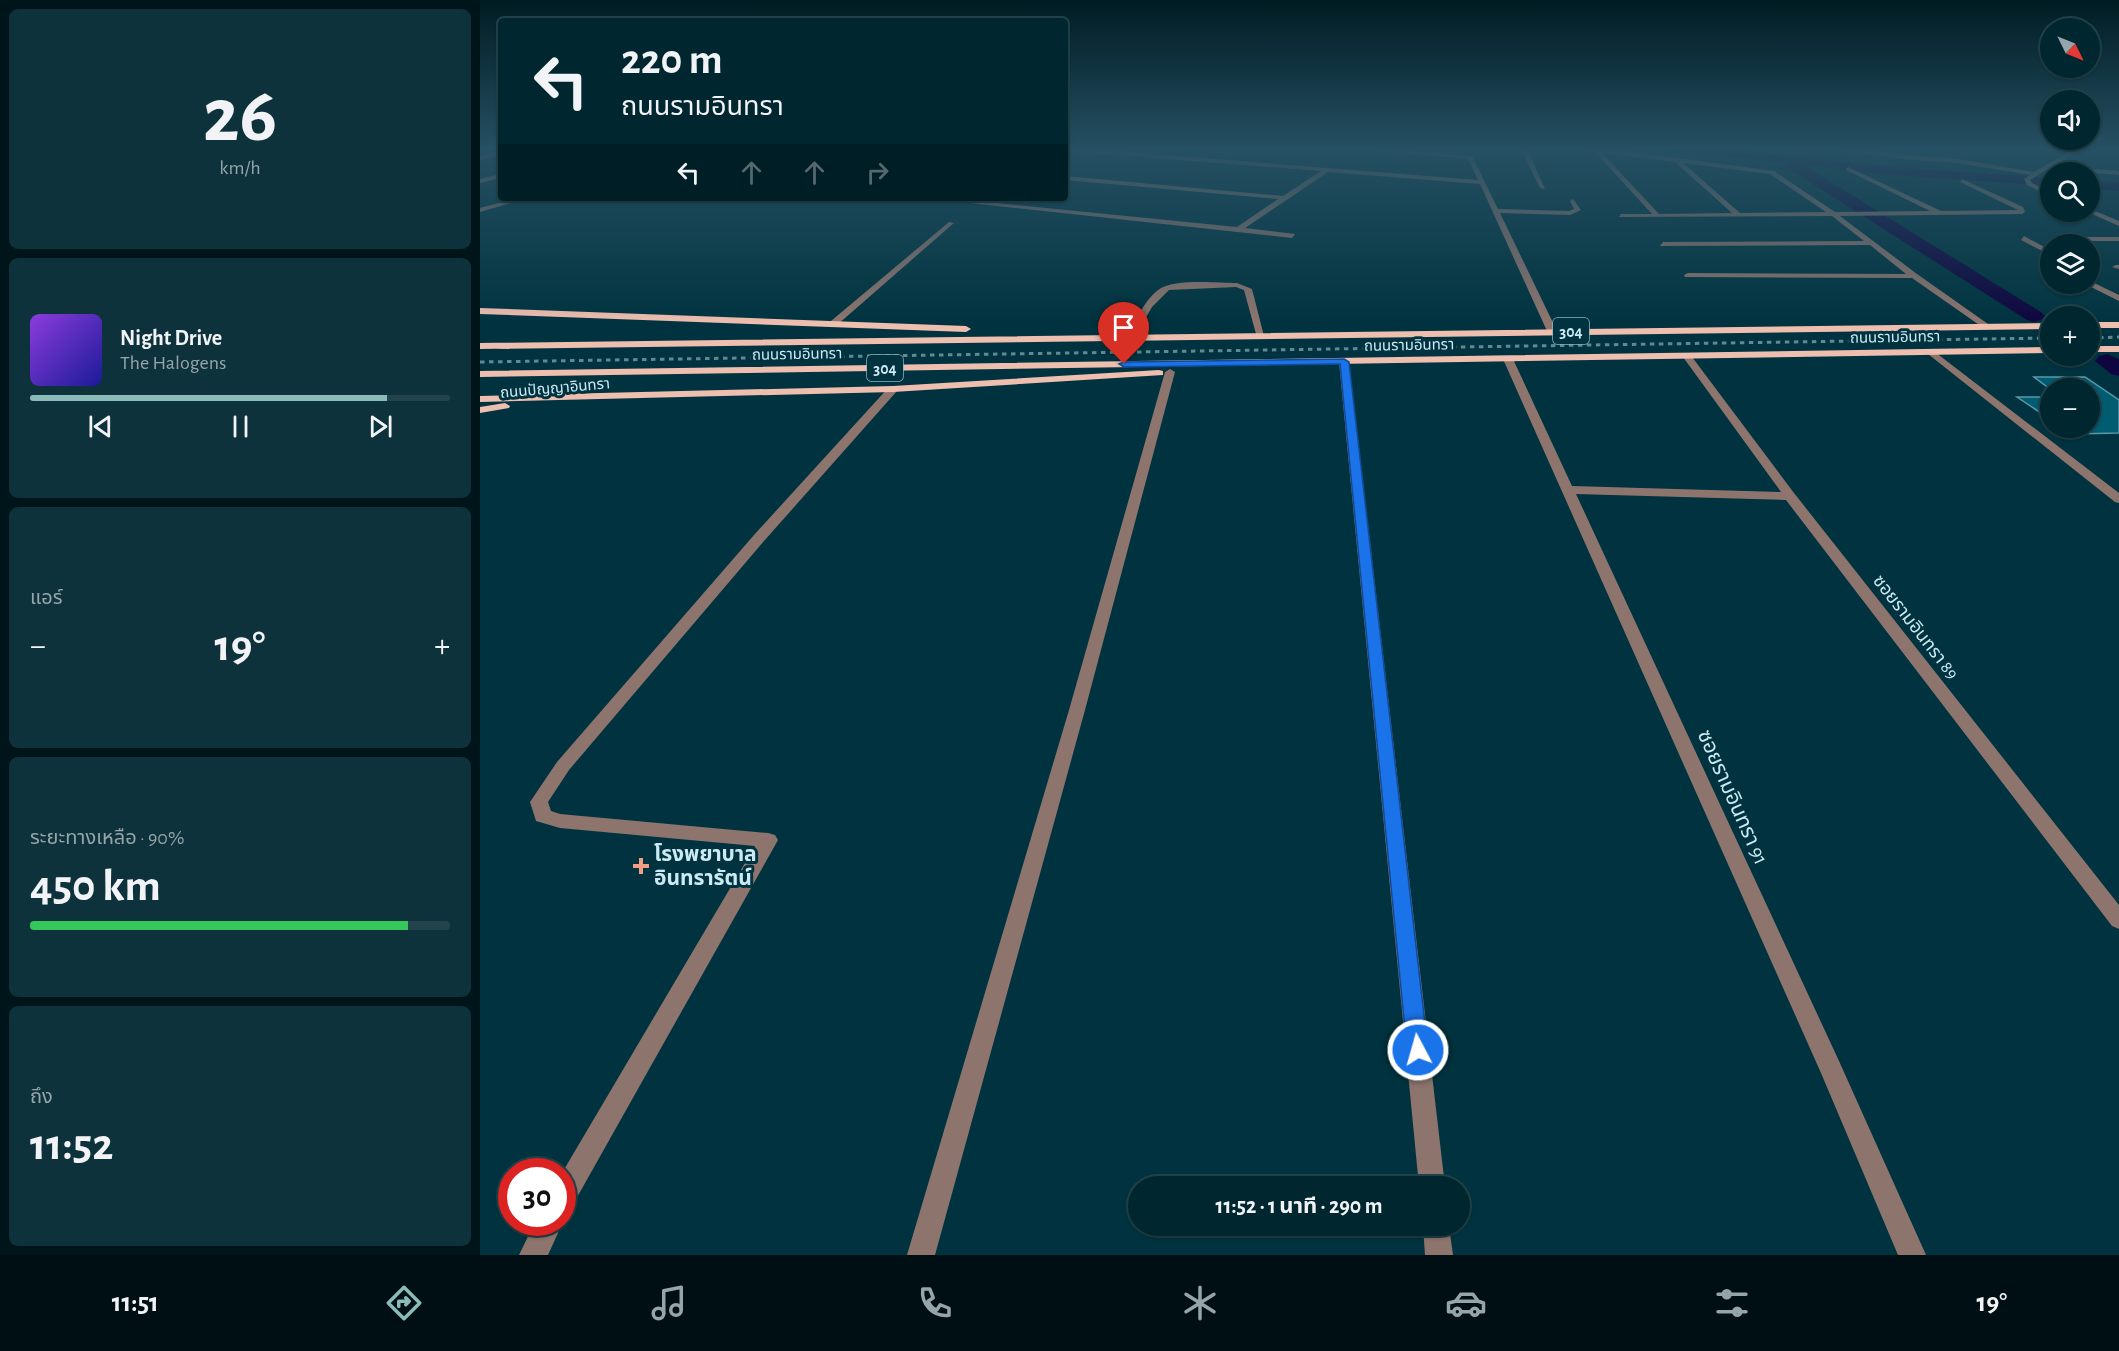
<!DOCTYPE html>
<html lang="th">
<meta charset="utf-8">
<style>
:root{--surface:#00262f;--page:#0e323b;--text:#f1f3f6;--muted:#95a5aa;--line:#22434b;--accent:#8bbbb9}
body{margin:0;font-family:"Alegreya Sans","Noto Sans Thai",sans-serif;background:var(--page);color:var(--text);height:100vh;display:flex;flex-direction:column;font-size:22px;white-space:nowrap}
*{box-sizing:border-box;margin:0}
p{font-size:20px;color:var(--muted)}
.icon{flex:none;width:33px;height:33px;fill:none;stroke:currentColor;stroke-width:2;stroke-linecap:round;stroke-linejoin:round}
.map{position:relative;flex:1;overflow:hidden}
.details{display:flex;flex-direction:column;gap:9px;padding:9px;background:#00151a;width:480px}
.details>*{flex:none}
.banner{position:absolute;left:18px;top:18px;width:570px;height:183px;border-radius:6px;box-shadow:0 2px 4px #0004,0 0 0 2px var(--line);background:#00262f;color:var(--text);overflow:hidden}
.needle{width:39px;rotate:133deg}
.fabs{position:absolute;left:1560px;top:18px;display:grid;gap:12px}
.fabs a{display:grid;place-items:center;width:60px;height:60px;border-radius:50%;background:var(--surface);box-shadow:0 2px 4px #0004,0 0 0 2px var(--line);font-size:30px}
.speed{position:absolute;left:18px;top:1158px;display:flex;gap:12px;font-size:30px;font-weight:700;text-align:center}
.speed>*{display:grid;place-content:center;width:78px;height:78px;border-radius:50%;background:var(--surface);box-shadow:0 2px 4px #0004,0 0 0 2px var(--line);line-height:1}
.speed .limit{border:9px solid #d22;background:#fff;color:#111}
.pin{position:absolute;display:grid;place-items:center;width:51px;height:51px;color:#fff;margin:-62px -26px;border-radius:50% 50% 50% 0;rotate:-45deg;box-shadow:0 0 6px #0007}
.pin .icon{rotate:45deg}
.me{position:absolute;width:66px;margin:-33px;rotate:354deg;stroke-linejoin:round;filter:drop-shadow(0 0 4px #0008)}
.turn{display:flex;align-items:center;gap:21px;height:126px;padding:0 24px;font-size:27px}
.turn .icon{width:78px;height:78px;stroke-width:2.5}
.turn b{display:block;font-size:42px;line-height:51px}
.lanes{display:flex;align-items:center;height:57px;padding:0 24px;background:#0003;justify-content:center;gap:30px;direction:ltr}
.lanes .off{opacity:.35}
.big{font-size:45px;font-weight:700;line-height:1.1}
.details .card{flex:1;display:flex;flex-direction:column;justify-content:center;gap:9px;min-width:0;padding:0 21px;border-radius:9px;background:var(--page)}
.details .dial{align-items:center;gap:0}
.dial b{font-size:78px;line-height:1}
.song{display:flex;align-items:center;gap:18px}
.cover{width:72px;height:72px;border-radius:9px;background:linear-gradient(135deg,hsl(270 70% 55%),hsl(240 70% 35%))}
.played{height:6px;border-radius:3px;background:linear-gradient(90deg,var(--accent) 85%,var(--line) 85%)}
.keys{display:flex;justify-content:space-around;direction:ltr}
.heat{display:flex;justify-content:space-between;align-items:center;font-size:33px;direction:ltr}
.charge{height:9px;border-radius:4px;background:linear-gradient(90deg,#34c759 90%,var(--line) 0)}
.trip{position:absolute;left:648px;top:1176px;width:342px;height:60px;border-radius:30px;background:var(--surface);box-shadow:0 2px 4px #0004,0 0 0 2px var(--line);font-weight:700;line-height:60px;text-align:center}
.tabs{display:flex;height:96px;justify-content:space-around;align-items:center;background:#000f13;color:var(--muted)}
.tabs .icon{width:42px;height:42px}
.tabs .selected{color:var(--accent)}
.tabs b{font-size:27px;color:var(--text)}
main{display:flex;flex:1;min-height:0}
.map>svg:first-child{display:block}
</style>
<main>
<section class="details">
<div class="card dial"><b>26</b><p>km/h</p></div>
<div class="card">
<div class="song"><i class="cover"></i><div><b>Night Drive</b><p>The Halogens</p></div></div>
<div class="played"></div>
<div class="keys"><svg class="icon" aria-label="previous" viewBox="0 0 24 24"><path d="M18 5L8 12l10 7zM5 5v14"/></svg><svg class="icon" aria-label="pause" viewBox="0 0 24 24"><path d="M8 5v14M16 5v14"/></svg><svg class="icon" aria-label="next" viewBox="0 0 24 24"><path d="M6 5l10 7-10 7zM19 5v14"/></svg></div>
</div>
<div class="card"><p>แอร์</p>
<div class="heat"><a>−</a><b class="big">19°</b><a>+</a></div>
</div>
<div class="card"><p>ระยะทางเหลือ · 90%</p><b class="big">450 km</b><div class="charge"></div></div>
<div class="card"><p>ถึง</p><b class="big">11:52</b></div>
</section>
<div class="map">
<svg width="1639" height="1255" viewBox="0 0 1639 1255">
<rect width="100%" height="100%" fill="#00333f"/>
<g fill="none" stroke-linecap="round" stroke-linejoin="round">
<path fill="#0f063f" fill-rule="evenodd" d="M1187,147H1228L1401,166L1570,178V186L1401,174L1323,165L1561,312L1565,316L1561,320L1554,322L1547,320L1306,167L1304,163L1194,151Z
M1610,181L1639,183V191L1610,189Z
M1627,354L1639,359V376L1631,374L1615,361L1619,356Z"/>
</g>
<path fill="#005c70" stroke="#5997a9" stroke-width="1.5" d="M1554,377H1605L1639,400V433L1592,434L1583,428H1610V388L1570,389Z
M1537,397H1570V419Z"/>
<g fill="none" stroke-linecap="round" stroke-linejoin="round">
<path fill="#8d756e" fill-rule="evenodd" d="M585,147L998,180L988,159L859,147L992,156L1018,209L1089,211L1094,209L1090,201L1093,199L1101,210L1090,215L1020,213L1077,331L1072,334L1067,331L1000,184L848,172L765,228L815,234L812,238L443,198H466L757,227L798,199L585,180V176L803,196L841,171L585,151Z
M1040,147H1046L1065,189L1060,188Z
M1088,147H1116L1294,171L1355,212L1450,211L1366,170L1368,167L1461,211L1538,210L1480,182L1482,179L1543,207L1545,212L1542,214L1360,216L1437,274L1508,324V328L1505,329L1432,278L1205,277L1204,275L1208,273L1426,274L1390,245L1180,246L1183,242L1384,241L1352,216L1139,217L1141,214H1172L1115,152ZM1122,153L1195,162L1252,213L1179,214ZM1203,163L1290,174L1346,212L1260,213Z
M1337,147L1478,159L1554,172L1598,147H1605L1574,166L1639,171V175L1568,169L1550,180L1552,183L1570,192V196L1547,185L1544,179L1550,175L1478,163L1421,159Z
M21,151V155L0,160V156Z
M21,174V178L0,183V179Z
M38,198H48L0,212V208Z
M1610,209L1639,221V226L1608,212Z
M469,222L474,223L357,325H351V321Z
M1544,236L1570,250V255L1541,240Z
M1583,237H1639V241H1580Z
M1636,265H1639V269L1632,267Z
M1610,281L1639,295V301L1607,285Z
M757,283L772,289L784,336L776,334L764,290L756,287L689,290L672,307L654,338L646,336C656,320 664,301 678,290C694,278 737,283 757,283Z
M1451,349L1639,493V503L1635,502L1448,354L1446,352Z
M1203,353H1209L1314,493L1639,905V929L1632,926L1306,500L1096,494L1359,1061L1446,1255H1418L1341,1073L1023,359L1028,356L1033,359L1092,486L1301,492L1203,357Z
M864,359L869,362L965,1186H939L859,362Z
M690,369L695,372L605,710L455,1255H427L589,710L685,372Z
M413,386L417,387V391L284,541L89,770L68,802L71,811L80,814L288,833L295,835L298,840L91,1208L82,1212V1173L275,846L80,828L56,821L50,802L77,762L274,535L409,387Z
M82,1220L83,1222L68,1255H39L55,1222H82Z
M943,1226H969L973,1255H945Z"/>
<path fill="#eebeaf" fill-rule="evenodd" d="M0,308L486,326L491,329L486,332L0,314Z
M1610,322H1639V328H1610Z
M1570,323V329L0,349V343Z
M1610,346H1639V352H1610Z
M1570,347V353L0,377V371Z
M679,370L683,371V375L413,392L0,402V396L413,386Z
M25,403L30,406L29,408L0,413V407Z"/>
<path stroke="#608994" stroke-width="3" stroke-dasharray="4.5 4.5" stroke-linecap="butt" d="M1610,338L1639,337
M0,362L1570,338"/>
</g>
<linearGradient id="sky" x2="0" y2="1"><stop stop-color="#001c23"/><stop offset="0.46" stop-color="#265063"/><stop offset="1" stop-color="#265063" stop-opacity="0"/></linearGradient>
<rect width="1639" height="323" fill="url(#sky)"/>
<path fill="#1a73e8" stroke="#114b97" stroke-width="1.5" d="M864,359L869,362L948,1050L945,1057L938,1060L930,1057L927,1050L860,364L644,367L639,364L644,362Z"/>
<path fill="#f39f83" stroke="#00333f" stroke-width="2" d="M158 857h6v6h6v6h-6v6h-6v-6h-6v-6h6z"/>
<g text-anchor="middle" stroke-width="6" stroke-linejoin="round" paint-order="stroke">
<g font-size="15" fill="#cbeaf4" stroke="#00333f">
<text transform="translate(1415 337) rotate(-1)" y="5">ถนนรามอินทรา</text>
<text transform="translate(929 345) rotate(-1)" y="5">ถนนรามอินทรา</text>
<text transform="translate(317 354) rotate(-1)" y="5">ถนนรามอินทรา</text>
<text transform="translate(75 388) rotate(-5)" y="5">ถนนปัญญาอินทรา</text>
</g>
<g fill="#00333f" stroke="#8eb3be" stroke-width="1.5">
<rect x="1073" y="318" width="36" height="26" rx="4.5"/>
<rect x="387" y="355" width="36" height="26" rx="4.5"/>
</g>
<g font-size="16" font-weight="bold" fill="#cbeaf4">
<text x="1091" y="337">304</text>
<text x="405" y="374">304</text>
</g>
<g font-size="18" fill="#cbeaf4" stroke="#00333f">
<text transform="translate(1436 627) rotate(52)" y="6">ซอยรามอินทรา 89</text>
</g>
<g font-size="21" fill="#cbeaf4" stroke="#00333f">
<text transform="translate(1253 797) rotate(66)" y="7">ซอยรามอินทรา 91</text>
</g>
<g font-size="21" font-weight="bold" fill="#cbeaf4" stroke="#00333f" text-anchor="start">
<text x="174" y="861">โรงพยาบาล<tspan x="174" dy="24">อินทรารัตน์</tspan></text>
</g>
</g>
</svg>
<div class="fabs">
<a><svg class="needle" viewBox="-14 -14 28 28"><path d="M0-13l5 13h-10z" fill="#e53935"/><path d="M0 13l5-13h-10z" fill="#95a5aa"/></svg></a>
<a><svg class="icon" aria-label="sound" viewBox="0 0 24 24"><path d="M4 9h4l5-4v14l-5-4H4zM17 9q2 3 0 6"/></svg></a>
<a><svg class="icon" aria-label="search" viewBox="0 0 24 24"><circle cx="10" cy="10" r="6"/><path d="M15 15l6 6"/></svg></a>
<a><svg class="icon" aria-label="layers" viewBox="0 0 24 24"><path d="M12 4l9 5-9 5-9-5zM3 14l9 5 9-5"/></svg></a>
<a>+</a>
<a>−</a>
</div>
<div class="speed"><div class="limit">30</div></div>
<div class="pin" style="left:644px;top:364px;background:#d93025"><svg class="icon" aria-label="arrive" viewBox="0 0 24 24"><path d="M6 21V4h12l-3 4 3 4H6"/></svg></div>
<svg class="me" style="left:938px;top:1050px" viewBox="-20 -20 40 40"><circle r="17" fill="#1a73e8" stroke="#fff" stroke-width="3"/><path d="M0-11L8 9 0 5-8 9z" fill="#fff"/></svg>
<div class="trip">11:52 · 1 นาที · 290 m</div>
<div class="banner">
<div class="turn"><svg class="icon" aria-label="left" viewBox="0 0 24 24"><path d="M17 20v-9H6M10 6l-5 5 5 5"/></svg><div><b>220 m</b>ถนนรามอินทรา</div></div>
<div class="lanes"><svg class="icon" aria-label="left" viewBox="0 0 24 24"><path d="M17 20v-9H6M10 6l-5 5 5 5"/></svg><svg class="icon off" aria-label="ahead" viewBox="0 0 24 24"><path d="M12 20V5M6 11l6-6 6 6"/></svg><svg class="icon off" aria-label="ahead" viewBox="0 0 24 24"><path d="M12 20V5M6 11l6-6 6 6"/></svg><svg class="icon off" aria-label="right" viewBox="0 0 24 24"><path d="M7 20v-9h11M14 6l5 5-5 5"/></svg></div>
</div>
</div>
</main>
<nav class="tabs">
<b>11:51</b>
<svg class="icon selected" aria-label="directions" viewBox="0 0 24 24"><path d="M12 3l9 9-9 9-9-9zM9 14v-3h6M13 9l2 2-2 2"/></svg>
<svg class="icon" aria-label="music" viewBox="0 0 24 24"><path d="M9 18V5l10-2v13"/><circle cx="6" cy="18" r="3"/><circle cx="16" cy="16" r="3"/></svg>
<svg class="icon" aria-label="phone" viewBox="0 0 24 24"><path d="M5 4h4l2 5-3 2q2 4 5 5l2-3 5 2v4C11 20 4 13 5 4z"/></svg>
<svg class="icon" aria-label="climate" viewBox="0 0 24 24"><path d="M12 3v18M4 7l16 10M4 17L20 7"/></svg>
<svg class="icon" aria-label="car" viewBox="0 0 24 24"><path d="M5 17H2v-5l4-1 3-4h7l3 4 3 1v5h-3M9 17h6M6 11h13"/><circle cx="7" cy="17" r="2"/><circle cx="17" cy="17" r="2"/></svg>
<svg class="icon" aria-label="filters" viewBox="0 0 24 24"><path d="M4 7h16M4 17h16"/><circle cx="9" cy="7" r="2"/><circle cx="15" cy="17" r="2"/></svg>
<b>19°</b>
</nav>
